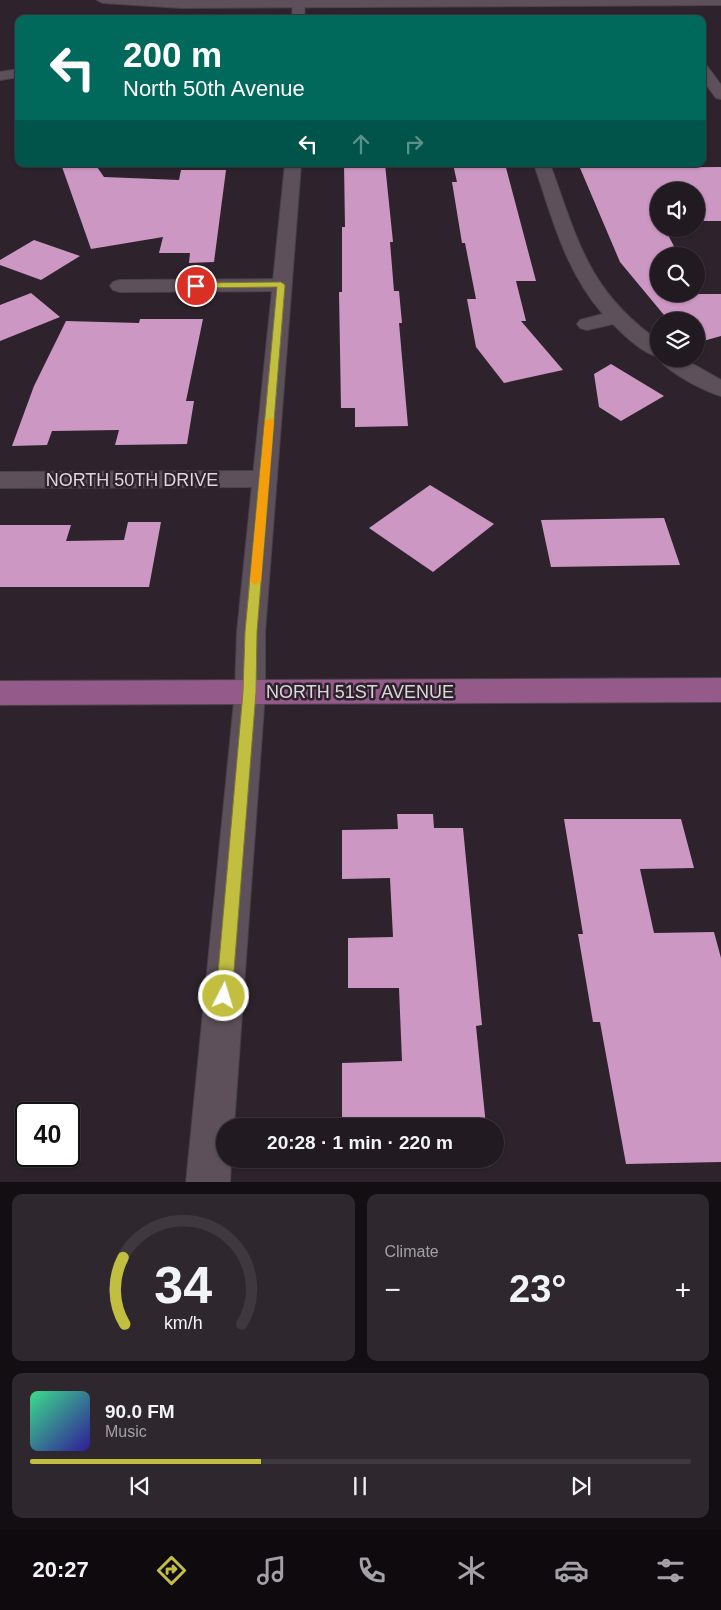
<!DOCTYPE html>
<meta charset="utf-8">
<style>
:root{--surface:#221a21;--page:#2e272e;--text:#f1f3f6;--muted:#a2a1a5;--line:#3f383f;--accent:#c1be40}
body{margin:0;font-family:Helvetica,sans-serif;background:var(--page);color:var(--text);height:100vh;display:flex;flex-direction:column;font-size:19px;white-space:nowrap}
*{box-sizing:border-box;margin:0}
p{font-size:16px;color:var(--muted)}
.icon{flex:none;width:28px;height:28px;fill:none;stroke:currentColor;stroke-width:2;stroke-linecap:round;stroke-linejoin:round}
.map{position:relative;height:1182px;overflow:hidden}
.drawer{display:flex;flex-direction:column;gap:12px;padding:12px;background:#130e12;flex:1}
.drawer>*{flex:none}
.banner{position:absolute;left:15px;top:15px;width:691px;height:152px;border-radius:10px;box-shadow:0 1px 4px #0004,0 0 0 1px var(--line);background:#00695c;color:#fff;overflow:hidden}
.tools{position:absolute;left:650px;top:182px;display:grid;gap:10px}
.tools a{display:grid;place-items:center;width:55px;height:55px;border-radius:50%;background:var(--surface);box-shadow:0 1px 4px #0004,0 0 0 1px var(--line);font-size:25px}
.speed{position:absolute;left:15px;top:1102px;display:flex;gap:10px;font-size:25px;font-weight:700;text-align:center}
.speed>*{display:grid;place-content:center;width:65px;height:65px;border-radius:50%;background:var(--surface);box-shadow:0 1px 4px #0004,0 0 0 1px var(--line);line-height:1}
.speed .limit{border:2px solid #111;border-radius:8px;background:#fff;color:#111}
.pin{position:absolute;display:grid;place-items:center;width:42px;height:42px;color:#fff;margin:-21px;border:2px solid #fff;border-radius:50%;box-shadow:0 1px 5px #0007}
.me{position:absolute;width:55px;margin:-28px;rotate:5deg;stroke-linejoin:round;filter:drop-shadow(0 0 4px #0008)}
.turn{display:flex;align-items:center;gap:18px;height:105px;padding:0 25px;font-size:22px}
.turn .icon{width:65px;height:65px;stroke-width:2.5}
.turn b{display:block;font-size:35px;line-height:42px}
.lanes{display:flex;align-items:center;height:48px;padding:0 25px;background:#0003;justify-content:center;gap:25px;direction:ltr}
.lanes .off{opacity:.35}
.big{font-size:38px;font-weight:600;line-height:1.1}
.drawer .tile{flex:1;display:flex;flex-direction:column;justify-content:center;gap:8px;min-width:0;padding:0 18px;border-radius:10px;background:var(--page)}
.drawer .dial{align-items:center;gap:0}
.dial svg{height:130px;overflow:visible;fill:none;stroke:var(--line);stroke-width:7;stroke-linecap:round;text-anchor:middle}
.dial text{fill:var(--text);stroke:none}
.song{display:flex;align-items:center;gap:15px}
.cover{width:60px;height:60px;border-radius:8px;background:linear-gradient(135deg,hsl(150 70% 55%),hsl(250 70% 35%))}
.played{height:5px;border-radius:2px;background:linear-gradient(90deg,var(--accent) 35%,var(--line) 35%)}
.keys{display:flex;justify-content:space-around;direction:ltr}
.heat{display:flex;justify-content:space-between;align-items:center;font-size:28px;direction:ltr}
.drawer .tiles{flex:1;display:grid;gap:12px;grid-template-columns:1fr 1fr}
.tile:last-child{grid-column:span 2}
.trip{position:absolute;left:216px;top:1118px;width:288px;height:50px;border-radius:25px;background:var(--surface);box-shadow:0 1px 4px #0004,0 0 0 1px var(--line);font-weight:600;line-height:50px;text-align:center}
.tabs{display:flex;height:80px;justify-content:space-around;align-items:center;background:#0e0a0d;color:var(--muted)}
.tabs .icon{width:35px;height:35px}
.tabs .active{color:var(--accent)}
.tabs b{font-size:22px;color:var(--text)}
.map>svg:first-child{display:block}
</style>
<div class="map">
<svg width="721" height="1183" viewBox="0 0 721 1183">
<rect width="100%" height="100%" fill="#2e232c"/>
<path fill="#cd97c3" d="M61,164H95L104,177L179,180L181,170H226L214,262L189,263L190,253H159L163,237L91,249Z
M344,164H385L393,242H390L394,291H399L402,323H399L408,426L355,427V408H341L339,292H342V227H345Z
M453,164H505L536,281H516L526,321H521L563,370L504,383L476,347L467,299H476L465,243H462L452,182H457Z
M721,167V221H696V191H659V229H665L679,256H659V294H696V292L697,294H721V336L696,343V321H669L620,262L580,168Z
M34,240L80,256L41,280L0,265V260Z
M31,293L60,317L0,341V305Z
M140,319H203L186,401H194L187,444L115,445L119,430L52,431L47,445L12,446L34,386L66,321L139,323Z
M611,364L664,396L621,421L599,407L594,374Z
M430,485L494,524L433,572L369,528Z
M664,518L680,565L551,567L541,520Z
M128,522H161L149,587H0V525H71L66,541L124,540Z
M397,814H433L434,828H463L482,1025L476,1026L486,1126H342V1063L402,1061L399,988H348V938L393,937L390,878L342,879V830L398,829Z
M564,819H681L694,868L640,869L654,933L714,932L721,958V1162L626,1164L600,1022H593L578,934H583Z
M402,1159H489L490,1167L402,1169Z"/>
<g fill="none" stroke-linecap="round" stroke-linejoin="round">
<g stroke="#4a4149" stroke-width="2">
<path id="minor" d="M97,0H721V5L182,8L103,3Z
M702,65L707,66L721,85V99L716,98L702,79Z
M19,69V77L0,80V72Z
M534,164H550C578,241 588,291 659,341V357C642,353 625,336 613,324L587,330L580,328L577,324L580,320L603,314C565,271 552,217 534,164Z
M281,279L288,281L291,285L288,289L281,291L120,292L113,290L110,286L113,282L120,280Z
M659,359H684L721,380V396C704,391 669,373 659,359Z
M265,471L274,473L277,479L274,485L265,487L0,488V472Z"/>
</g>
<g stroke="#4a4149" stroke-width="2">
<path id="tertiary" d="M293,0H305L304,19H292Z
M285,164H301L265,632V692L234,1126H225V1159H231L230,1183H186L235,692L237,632Z"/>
</g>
<g stroke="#4a4149" stroke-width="2">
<path id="primary" d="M721,678V702L0,705V681Z"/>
</g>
<use href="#minor" fill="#5d505a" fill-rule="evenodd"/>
<use href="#tertiary" fill="#5d505a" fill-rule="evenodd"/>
<use href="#primary" fill="#935a8a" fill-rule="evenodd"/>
</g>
<path fill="#c1be40" stroke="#7d7c2a" d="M281,282L285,285L257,632L256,692L232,996L230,1001L224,1004L219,1001L216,996L243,692L245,632L277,287L196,288L192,286L196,283Z"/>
<path fill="#f59e0b" d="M270,418L274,421L261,581L255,585L250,581L265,421Z"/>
<g text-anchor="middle" stroke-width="5" stroke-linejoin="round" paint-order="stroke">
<g font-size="18" fill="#ded6dc" stroke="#2e232c">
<text x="132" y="486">NORTH 50TH DRIVE</text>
<text x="360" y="698">NORTH 51ST AVENUE</text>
</g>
</g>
</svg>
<div class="tools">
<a><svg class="icon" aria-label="sound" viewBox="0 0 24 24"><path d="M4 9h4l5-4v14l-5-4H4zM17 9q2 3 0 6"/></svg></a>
<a><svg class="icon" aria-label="search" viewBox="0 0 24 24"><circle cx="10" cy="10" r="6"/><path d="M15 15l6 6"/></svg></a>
<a><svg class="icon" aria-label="layers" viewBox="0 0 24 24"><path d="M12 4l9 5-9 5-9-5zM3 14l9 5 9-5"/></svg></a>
</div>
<div class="speed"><div class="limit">40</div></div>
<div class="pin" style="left:196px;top:286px;background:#d93025"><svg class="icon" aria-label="arrive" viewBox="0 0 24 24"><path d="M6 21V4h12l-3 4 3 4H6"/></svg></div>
<svg class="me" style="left:224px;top:996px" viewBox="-20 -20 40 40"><circle r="17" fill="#c1be40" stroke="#fff" stroke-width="3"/><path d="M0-11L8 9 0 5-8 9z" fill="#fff"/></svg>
<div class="trip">20:28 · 1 min · 220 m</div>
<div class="banner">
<div class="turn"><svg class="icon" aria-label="left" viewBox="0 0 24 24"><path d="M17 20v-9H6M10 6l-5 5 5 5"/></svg><div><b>200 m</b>North 50th Avenue</div></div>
<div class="lanes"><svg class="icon" aria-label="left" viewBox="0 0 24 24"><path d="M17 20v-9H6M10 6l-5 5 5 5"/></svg><svg class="icon off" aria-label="ahead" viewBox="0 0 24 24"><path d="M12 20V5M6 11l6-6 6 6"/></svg><svg class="icon off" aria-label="right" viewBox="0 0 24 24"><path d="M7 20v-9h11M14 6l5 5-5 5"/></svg></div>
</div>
</div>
<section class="drawer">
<div class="tiles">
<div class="tile dial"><svg viewBox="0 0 100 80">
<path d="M14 69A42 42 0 1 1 86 69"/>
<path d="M14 69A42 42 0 0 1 13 28" stroke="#c1be40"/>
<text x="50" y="56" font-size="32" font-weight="700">34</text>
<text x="50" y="72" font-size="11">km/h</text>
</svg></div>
<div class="tile"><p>Climate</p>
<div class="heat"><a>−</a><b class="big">23°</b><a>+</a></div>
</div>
<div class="tile">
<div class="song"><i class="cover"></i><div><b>90.0 FM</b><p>Music</p></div></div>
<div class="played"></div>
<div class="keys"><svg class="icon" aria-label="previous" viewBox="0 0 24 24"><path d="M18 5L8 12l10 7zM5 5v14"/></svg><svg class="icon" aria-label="pause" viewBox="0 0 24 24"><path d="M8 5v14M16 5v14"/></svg><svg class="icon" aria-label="next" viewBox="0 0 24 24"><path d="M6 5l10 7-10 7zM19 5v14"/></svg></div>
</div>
</div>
</section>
<nav class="tabs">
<b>20:27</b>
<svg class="icon active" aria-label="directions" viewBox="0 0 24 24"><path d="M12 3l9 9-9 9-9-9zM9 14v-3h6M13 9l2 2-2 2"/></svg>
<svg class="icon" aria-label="music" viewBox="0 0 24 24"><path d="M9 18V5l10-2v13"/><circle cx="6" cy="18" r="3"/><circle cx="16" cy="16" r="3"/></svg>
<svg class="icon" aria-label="phone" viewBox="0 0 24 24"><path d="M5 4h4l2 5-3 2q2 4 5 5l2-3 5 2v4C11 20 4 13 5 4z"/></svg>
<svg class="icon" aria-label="climate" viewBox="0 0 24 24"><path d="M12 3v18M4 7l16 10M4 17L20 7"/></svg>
<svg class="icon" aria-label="car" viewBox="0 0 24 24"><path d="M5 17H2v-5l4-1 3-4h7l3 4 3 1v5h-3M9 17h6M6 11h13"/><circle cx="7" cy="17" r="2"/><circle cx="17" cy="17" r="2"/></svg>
<svg class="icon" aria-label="filters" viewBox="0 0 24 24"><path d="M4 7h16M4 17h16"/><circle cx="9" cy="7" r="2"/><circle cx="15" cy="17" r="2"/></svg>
</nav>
